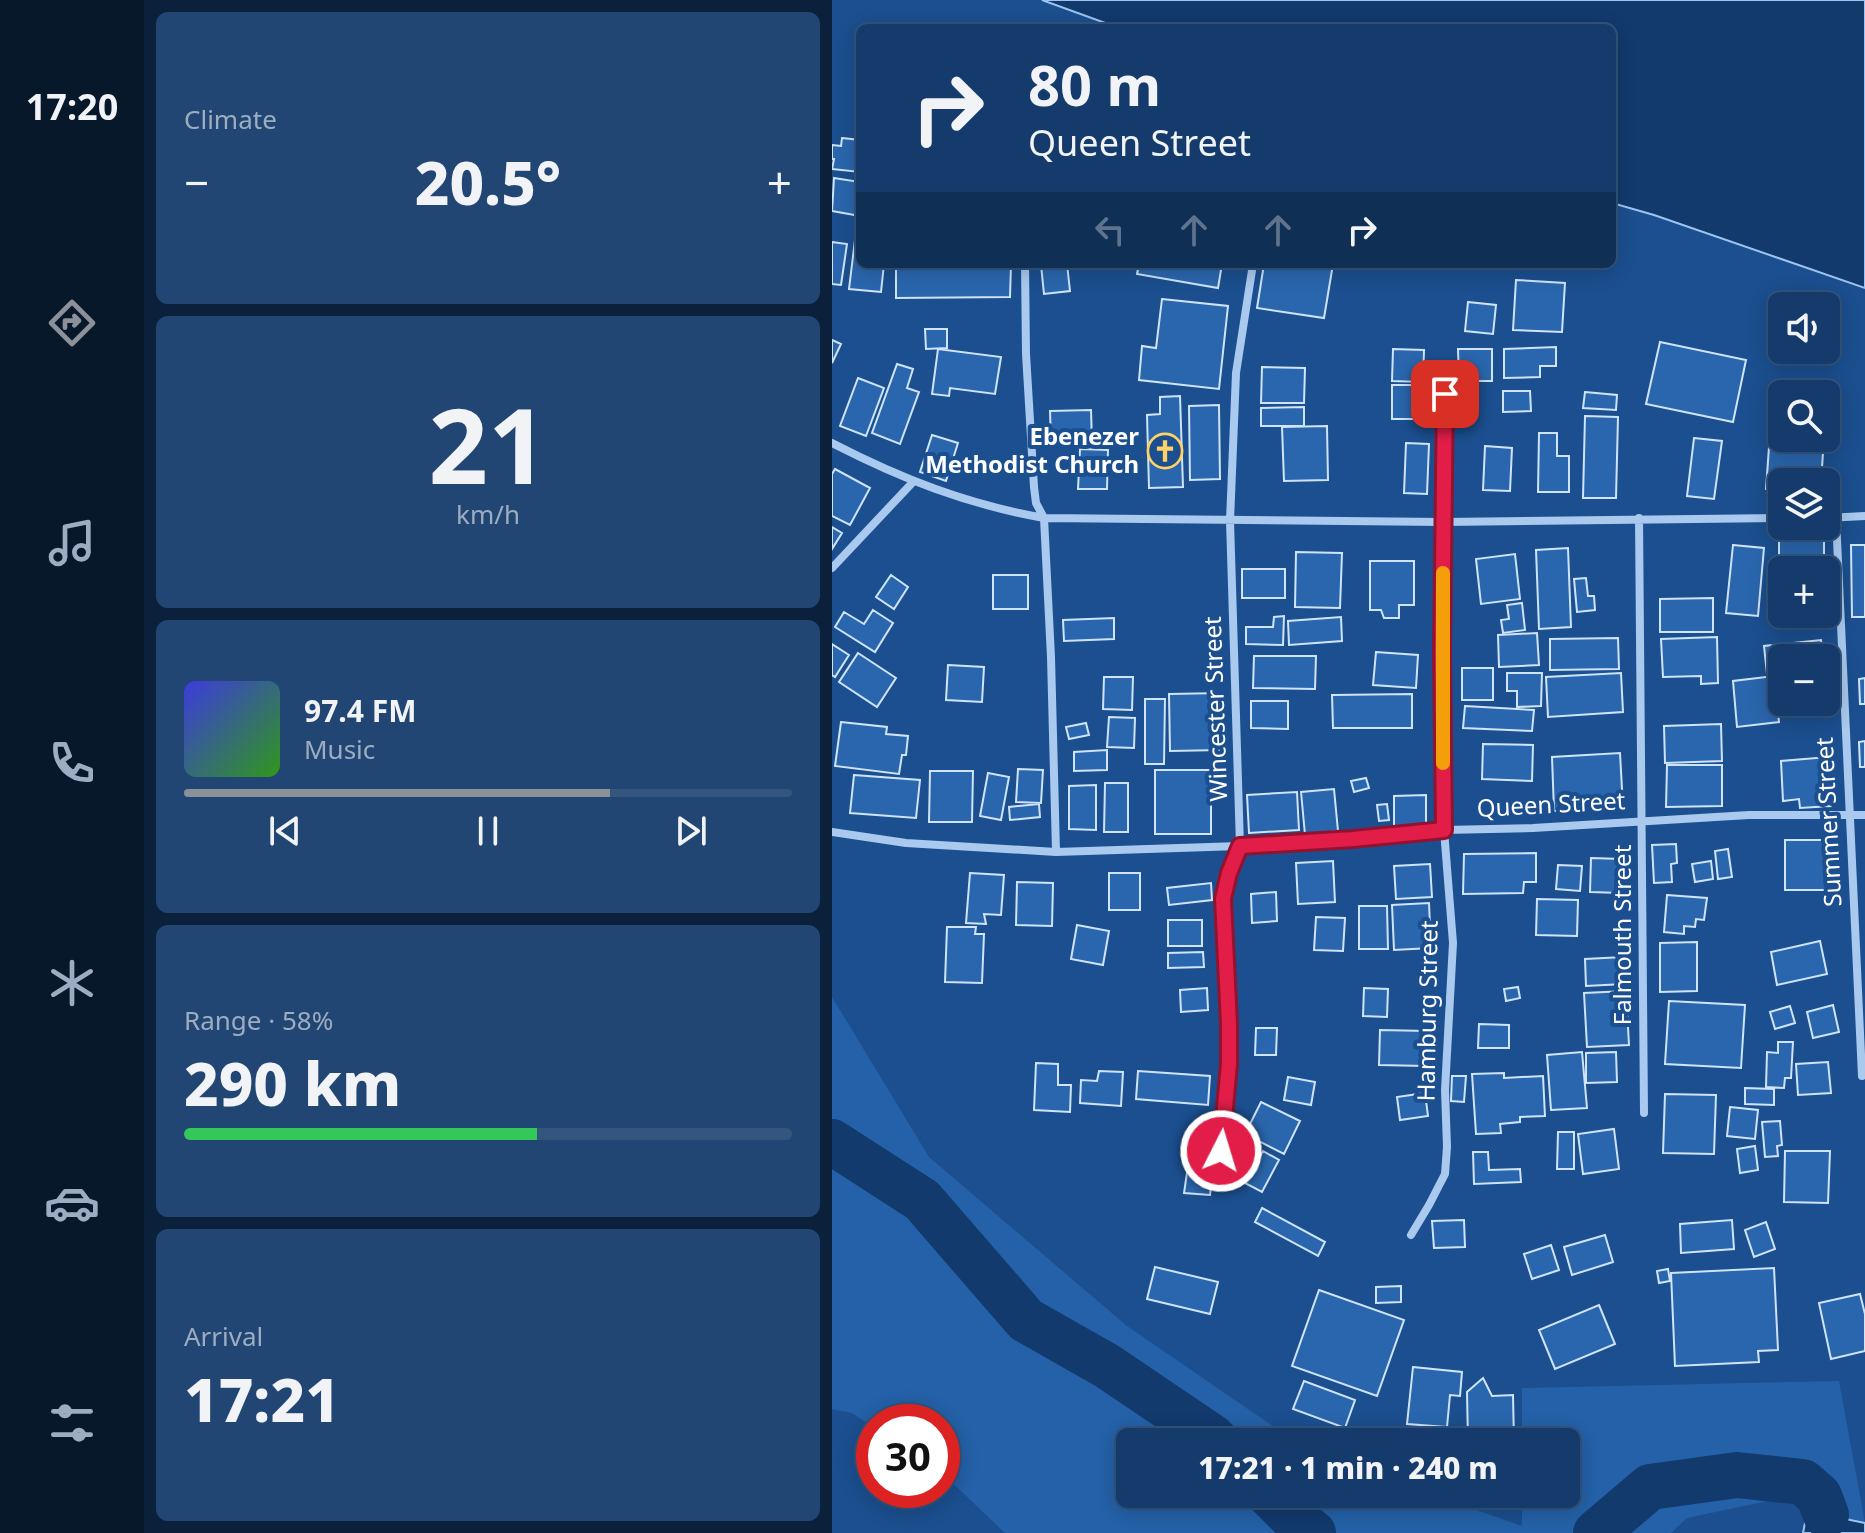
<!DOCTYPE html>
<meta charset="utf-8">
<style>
:root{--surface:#143b6b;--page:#214673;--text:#f1f3f6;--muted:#9dadc1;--line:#33557e;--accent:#8c9099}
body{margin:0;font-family:"Noto Sans",sans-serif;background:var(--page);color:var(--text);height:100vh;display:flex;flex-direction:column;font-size:30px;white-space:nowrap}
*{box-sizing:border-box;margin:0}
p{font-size:26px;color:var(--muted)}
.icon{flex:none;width:44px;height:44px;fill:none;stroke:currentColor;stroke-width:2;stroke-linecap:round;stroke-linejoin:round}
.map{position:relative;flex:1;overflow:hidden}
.drawer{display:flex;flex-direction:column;gap:12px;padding:12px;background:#0b203b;width:688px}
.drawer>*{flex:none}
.top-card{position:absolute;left:24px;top:24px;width:760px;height:244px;border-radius:12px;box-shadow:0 4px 20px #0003,0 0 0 2px var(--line);background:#143b6b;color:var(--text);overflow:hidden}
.buttons{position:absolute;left:936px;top:292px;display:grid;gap:16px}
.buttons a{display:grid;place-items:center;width:72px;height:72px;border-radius:12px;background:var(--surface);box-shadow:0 4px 20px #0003,0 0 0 2px var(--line);font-size:40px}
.speed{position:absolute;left:24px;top:1404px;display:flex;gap:16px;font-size:40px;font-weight:700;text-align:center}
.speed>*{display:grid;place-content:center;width:104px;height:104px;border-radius:50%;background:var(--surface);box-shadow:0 4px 20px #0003,0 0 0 2px var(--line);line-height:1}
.speed .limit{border:12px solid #d22;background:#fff;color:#111}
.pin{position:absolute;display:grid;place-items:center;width:68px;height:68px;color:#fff;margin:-34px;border-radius:16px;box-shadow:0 4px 12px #0006}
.me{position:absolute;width:88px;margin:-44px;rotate:5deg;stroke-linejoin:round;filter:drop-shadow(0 0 6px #0008)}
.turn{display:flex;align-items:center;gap:28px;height:168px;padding:0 40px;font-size:36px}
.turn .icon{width:104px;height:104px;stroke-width:2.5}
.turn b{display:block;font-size:56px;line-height:68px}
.lanes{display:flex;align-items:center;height:76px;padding:0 40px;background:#0003;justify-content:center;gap:40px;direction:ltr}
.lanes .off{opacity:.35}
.big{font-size:60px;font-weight:800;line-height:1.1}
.drawer .card{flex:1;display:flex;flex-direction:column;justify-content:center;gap:12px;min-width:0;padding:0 28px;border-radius:12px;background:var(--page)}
.drawer .dial{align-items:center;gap:0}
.dial b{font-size:104px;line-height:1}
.song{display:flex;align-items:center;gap:24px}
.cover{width:96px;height:96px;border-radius:12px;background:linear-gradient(135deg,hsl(240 70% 55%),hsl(110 70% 35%))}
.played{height:8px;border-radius:4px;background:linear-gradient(90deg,var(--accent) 70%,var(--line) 70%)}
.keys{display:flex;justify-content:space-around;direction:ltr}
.heat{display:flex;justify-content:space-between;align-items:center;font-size:44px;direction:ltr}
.charge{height:12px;border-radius:6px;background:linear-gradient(90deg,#34c759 58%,var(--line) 0)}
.trip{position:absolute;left:284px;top:1428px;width:464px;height:80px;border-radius:12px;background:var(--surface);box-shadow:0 4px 20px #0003,0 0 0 2px var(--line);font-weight:800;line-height:80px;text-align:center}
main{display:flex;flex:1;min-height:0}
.menu{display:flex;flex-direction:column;width:144px;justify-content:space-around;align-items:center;background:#08182b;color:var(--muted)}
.menu .icon{width:56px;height:56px}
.menu .on{color:var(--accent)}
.menu b{font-size:36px;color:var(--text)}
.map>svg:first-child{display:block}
</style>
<main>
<nav class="menu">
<b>17:20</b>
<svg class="icon on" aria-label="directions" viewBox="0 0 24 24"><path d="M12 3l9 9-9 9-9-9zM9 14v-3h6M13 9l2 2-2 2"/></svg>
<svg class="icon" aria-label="music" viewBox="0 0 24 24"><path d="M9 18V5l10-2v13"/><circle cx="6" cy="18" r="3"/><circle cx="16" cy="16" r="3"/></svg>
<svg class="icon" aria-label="phone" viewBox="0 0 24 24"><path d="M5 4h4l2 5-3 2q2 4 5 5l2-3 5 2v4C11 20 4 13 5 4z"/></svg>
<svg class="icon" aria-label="climate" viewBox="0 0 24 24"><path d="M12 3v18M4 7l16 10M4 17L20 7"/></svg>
<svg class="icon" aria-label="car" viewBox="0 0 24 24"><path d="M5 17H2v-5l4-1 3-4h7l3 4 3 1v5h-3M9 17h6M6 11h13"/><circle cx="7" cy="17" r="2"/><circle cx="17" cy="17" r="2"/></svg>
<svg class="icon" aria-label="filters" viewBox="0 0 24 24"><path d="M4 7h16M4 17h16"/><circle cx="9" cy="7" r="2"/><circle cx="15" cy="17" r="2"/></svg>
</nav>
<section class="drawer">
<div class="card"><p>Climate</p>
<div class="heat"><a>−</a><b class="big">20.5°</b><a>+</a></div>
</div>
<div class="card dial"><b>21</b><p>km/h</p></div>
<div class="card">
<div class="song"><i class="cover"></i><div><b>97.4 FM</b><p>Music</p></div></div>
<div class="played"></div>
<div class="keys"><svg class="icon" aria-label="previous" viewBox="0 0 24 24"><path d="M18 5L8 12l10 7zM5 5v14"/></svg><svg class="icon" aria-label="pause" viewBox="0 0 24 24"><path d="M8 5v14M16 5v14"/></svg><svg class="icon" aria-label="next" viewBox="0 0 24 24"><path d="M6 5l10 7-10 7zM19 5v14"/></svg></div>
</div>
<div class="card"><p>Range · 58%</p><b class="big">290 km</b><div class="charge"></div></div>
<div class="card"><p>Arrival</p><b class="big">17:21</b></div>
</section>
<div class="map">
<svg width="1033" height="1533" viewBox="0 0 1033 1533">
<rect width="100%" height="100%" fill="#1b4f8f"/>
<path fill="#2461a8" d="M0,997L97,1157L295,1326L464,1442H298V1494H599L690,1526V1494H734V1442H690V1388L1007,1381L1033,1523L994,1515L973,1523L970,1505L960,1496L855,1518L839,1533H173L110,1473V1422H42V1428L20,1413L0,1409Z"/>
<path fill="#123a6d" stroke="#9cc4f0" stroke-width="2" d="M210,0H1033V288L822,215L780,203V28H287Z
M994,1515L1033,1523V1533H971L973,1523Z"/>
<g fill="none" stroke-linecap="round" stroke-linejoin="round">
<path stroke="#123a6d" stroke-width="46" d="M0,1142L90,1200L194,1320L275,1366L380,1437L385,1442
M437,1494L459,1516L481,1533
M764,1533L818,1487L905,1475L971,1482L987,1496L994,1515"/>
</g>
<path fill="#2a66ad" stroke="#cfe3fa" stroke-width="2" d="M10,138L28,140V172L0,169L2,159H0V145L9,146Z
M2,178L28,182V216L0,211Z
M23,240H28V264H52L49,292L17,289Z
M0,242L15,244L9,285L0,284Z
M64,264H179L178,297L64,298Z
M217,264H235L238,291L212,294L209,265Z
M307,264H390L386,288L305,274Z
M432,264H456L474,267V264H501L492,318L425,308Z
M684,280L733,283L730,332L681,330Z
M330,299L396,306L387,389L307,380L310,346L324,348Z
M636,302L664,305L661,334L633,331Z
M93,329H115V348L94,349Z
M0,340L9,344L0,363Z
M828,342L914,360L901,422L814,404Z
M724,347V366H708V377L672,378V349Z
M106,349L169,357L163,394L118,388L117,396L100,394Z
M561,349L592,350L591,382L560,381Z
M626,349H660V381H627Z
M65,364L81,369L75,388L87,392L68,444L40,433Z
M430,367L473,368L472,403H429Z
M26,378L52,388L34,436L8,426Z
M560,385H594V419H560Z
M671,391H698L699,411L671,412Z
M753,392L785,395L784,410L751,408Z
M348,396L351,487L317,488L315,415L328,414V397Z
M387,405L388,479L358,480L357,406Z
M472,407V426H429V408Z
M259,410L260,442L219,443L218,411Z
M753,416L786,417L784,498H751Z
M939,419L950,420V438H992L989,482H950V490L934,489Z
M495,426L496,480L452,481L450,427Z
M707,433H725V456H737V492H706Z
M100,435L126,443L114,481L88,472Z
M862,438L890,441L882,499L855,496Z
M574,443L597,444L595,494L572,493Z
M653,446L680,448L678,491L651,490Z
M248,449L276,450L275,489H246Z
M3,469L38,488L18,525L0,516V474Z
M0,527L10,533L0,549Z
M947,540H992V570H950V585H947Z
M901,545L932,548L926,616L894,613Z
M1019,545H1033V617H1020Z
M736,548L739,627L707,629L704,550Z
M464,552L510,553L508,608L463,607Z
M683,554L688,599L649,604L644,559Z
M538,561H582V605H567V618H552L549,610H538Z
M410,569H453V598H410Z
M59,575L76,587L62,609L44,597Z
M161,575H196V609H161Z
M754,578L756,596H762L763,610L745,612L742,579Z
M881,598V632H828V599Z
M690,603L693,630L671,633L669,620L677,619L675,605Z
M41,610L61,623L43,652L3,627L12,612L32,624Z
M452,616L451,645L414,644V627H441L442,617Z
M509,617L510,641L457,645L456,621Z
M282,618V639L232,641L231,620Z
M705,633L707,665L667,667L666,635Z
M885,637L886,683L869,684V676L831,677L829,639Z
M786,638L787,669L718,670V639Z
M989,640L991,658H950V673L935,674L932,646Z
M0,644L17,655L3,677L0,675Z
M544,652L586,655L584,688L541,685Z
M26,653L64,678L45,707L7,682Z
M422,656H484L483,689L421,688Z
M116,665L152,667L150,702L114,700Z
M630,668H661V700H630Z
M675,673H710L709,706L685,707V691H675Z
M789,673L791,712L716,717L714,677Z
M994,673L997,714L949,717L947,675H950V702H994Z
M942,676L947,722L905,727L901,681Z
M272,677H301L300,710L271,709Z
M1033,678V704H1028L1027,679Z
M389,693L390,750L338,751L337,694Z
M580,694V728H501L500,695Z
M313,699H333L332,764H313Z
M419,701H456V729L419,728Z
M633,706L702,710L700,731L631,728Z
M277,717L303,718L302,748L275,747Z
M9,722L55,727L54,734L76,736L74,755H70L67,774L3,766Z
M254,723L257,735L237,739L234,727Z
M889,724L890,761L833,763L832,726Z
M1033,741V767H1028L1027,742Z
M651,744L701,745L700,781L650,779Z
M275,750V770L242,771V752Z
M788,753L791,807L722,811L720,757Z
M996,757L999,806L968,808L967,799L951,801L949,761Z
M835,765H890V806L834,807Z
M186,769L211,770L209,803L184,802Z
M323,770H379V834H323Z
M98,771H141L140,822H97Z
M156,773L177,777L169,820L148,816Z
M22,775L88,780L84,818L18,813Z
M534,778L537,788L522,792L519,781Z
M273,783H296V832H272Z
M264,785V830L237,829V786Z
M502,789L506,831L473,835L469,792Z
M465,792L467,830L417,833L415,795Z
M594,795V828H562V796Z
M207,804L208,817L178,820L177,807Z
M555,804L557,820L547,821L545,805Z
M953,840H999V890H953Z
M844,844L845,863L839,864L840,882L822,883L820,845Z
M896,849L900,877L886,879L883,851Z
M704,853V882H692L691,893L631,894L632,854Z
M759,858L790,859L789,893L758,892Z
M501,861L503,902L466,904L464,863Z
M879,861L881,879L863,882L860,864Z
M598,864L600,897L564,899L562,866Z
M726,865L750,866L748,891L724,889Z
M138,873L172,875L169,915L152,914L154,924L134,923Z
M277,873H308V910H277Z
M185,882L221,883L220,926L184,925Z
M379,883L380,900L337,905L335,888Z
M444,892L445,921L420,923L419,894Z
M835,895L875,898L872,920L864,919L863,927L852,926V934L832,932Z
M705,899L746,900L745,936L704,935Z
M597,903L599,948L562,950L560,905Z
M527,906H555L556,949H527Z
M484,917L513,918L511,951L482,950Z
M336,920H370V946H336Z
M245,925L277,931L271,965L239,959Z
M115,927H144L143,934H152L150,983L113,982Z
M988,941L995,974L945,985L939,952Z
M865,942V991L828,992V943Z
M371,952L372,967L336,968V953Z
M791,957L792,984L754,986L753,959Z
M686,987L688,998L674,1001L672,989Z
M375,988L376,1010L349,1012L348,990Z
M532,988L556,989L555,1017L531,1016Z
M794,991L797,1045L755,1047L752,993Z
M837,1001L913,1005L909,1068L833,1064Z
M1001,1005L1007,1032L981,1038L975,1012Z
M958,1006L963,1023L943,1029L938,1012Z
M647,1024L677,1025V1048H646Z
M424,1028H445L444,1055H423Z
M548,1030L595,1031L594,1066L547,1065Z
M946,1042H961L959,1078H953L952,1088L934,1087L935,1052L946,1053Z
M750,1052L755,1108L719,1110L715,1055Z
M784,1052L785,1082L754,1083V1053Z
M996,1062L999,1093L966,1095L964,1064Z
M204,1063L226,1064V1085H239L238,1112L202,1110Z
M267,1071L291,1072L289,1106L248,1103L249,1080L265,1081Z
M306,1071L378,1076L376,1105L304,1099Z
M672,1073V1078L711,1076L713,1116L688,1117V1122L668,1124L669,1133L644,1134L640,1074Z
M620,1076H634L632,1102L619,1101Z
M456,1077L483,1082L479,1105L452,1100Z
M913,1088L942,1089V1105L913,1104Z
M593,1093L596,1116L568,1120L565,1097Z
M833,1094L884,1095L882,1154L831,1153Z
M429,1102L468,1121L452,1154L413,1134Z
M898,1107L926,1110L923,1139L895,1136Z
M948,1121L950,1145L945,1146L946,1156L933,1157L930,1122Z
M782,1129L787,1169L751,1174L746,1134Z
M726,1132H742V1169H725Z
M406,1140L427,1151L421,1165L399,1155Z
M923,1146L926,1170L908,1173L905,1149Z
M431,1151L447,1160L430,1192L413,1183Z
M953,1151H998L996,1203L952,1202Z
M641,1152H656L657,1170L688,1169L689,1182L642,1184Z
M357,1159L382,1162L378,1195L352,1193Z
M430,1208L493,1242L486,1256L423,1222Z
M632,1220L633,1247L602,1248L600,1221Z
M900,1220L902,1249L849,1253L848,1224Z
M934,1222L943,1249L922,1257L913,1230Z
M773,1235L781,1262L740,1275L732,1247Z
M719,1245L727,1270L700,1279L692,1254Z
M323,1267L386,1282L378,1314L315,1299Z
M942,1268L946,1350L926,1351L927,1362L843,1366L839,1273Z
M836,1269L838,1281L827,1283L825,1271Z
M569,1286V1302L544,1303V1287Z
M487,1290L572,1320L545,1396L460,1366Z
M1028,1294L1033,1314V1351L999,1359L987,1303Z
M767,1305L783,1344L723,1369L707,1330Z
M581,1367L630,1372L628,1396L618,1395L615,1427L575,1424Z
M651,1378L660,1396L681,1395L682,1442H636L635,1392Z
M472,1381L523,1400L513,1428L461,1409Z"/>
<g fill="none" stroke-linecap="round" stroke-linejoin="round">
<path stroke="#a9c9ee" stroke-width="8" d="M193,264L194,354L202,487L204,503L212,518L219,657L224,852
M0,443C70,479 134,504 212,518L611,522L950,518
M807,518L812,1113
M994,518L1033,516
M1004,518L1030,1076
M0,568L81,482
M0,832L74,843L224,852L408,846L612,830L701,828L917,815H1033
M389,1151L397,1064V1024L391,899L397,873L408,846L398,521L404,373L421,264
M579,1235L597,1205L613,1174L615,1147L613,1090L621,943L612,830L610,652L613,394"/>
</g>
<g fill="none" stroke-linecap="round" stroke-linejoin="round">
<g stroke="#92132f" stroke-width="20">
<path id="route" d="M389,1151L397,1064V1024L391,899L397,873L408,846L521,839L612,830L610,652L613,394"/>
</g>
<use href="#route" stroke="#e11d48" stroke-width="14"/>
<path stroke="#f59e0b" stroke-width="14" d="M611,573V763"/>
</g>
<defs>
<g id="church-ring" transform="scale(1.8)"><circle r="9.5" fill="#1b4f8f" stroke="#ffd166" stroke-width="1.5"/><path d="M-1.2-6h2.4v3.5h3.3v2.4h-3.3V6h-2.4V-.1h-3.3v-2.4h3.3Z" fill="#ffd166"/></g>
</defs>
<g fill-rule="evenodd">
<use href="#church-ring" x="333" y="451"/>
</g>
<g text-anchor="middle" stroke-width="8" stroke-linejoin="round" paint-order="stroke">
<g font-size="24" font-weight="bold" fill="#fff" stroke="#1b4f8f" text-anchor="end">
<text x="307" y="445">Ebenezer<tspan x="307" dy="28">Methodist Church</tspan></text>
</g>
<g font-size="24" fill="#fff" stroke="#1b4f8f">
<text transform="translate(384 709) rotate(-92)" y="8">Wincester Street</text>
<text transform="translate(719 805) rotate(-3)" y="8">Queen Street</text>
<text transform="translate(997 822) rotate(-93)" y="8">Summer Street</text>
<text transform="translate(791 935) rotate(-90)" y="8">Falmouth Street</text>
<text transform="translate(596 1011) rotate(-89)" y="8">Hamburg Street</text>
</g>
</g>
</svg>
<div class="buttons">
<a><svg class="icon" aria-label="sound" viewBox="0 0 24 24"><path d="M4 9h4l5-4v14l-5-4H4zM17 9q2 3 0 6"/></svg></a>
<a><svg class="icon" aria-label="search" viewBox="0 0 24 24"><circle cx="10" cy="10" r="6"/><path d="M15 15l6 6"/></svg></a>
<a><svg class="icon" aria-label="layers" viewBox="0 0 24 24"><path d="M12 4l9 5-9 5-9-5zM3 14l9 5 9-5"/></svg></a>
<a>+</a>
<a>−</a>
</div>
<div class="speed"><div class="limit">30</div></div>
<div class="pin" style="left:613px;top:394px;background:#d93025"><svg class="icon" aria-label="arrive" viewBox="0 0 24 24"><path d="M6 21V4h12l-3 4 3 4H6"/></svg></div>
<svg class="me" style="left:389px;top:1151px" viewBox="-20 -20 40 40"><circle r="17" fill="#e11d48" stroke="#fff" stroke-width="3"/><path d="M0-11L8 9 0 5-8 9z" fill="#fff"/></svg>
<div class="trip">17:21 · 1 min · 240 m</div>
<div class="top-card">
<div class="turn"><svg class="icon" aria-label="right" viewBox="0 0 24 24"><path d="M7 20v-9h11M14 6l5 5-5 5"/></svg><div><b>80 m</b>Queen Street</div></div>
<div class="lanes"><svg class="icon off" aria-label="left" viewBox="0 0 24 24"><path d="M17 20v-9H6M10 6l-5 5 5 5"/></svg><svg class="icon off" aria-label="ahead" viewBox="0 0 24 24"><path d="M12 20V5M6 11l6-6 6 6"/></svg><svg class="icon off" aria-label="ahead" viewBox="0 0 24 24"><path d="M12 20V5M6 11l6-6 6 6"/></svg><svg class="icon" aria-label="right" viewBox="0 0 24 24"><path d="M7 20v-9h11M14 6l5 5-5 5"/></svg></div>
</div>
</div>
</main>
